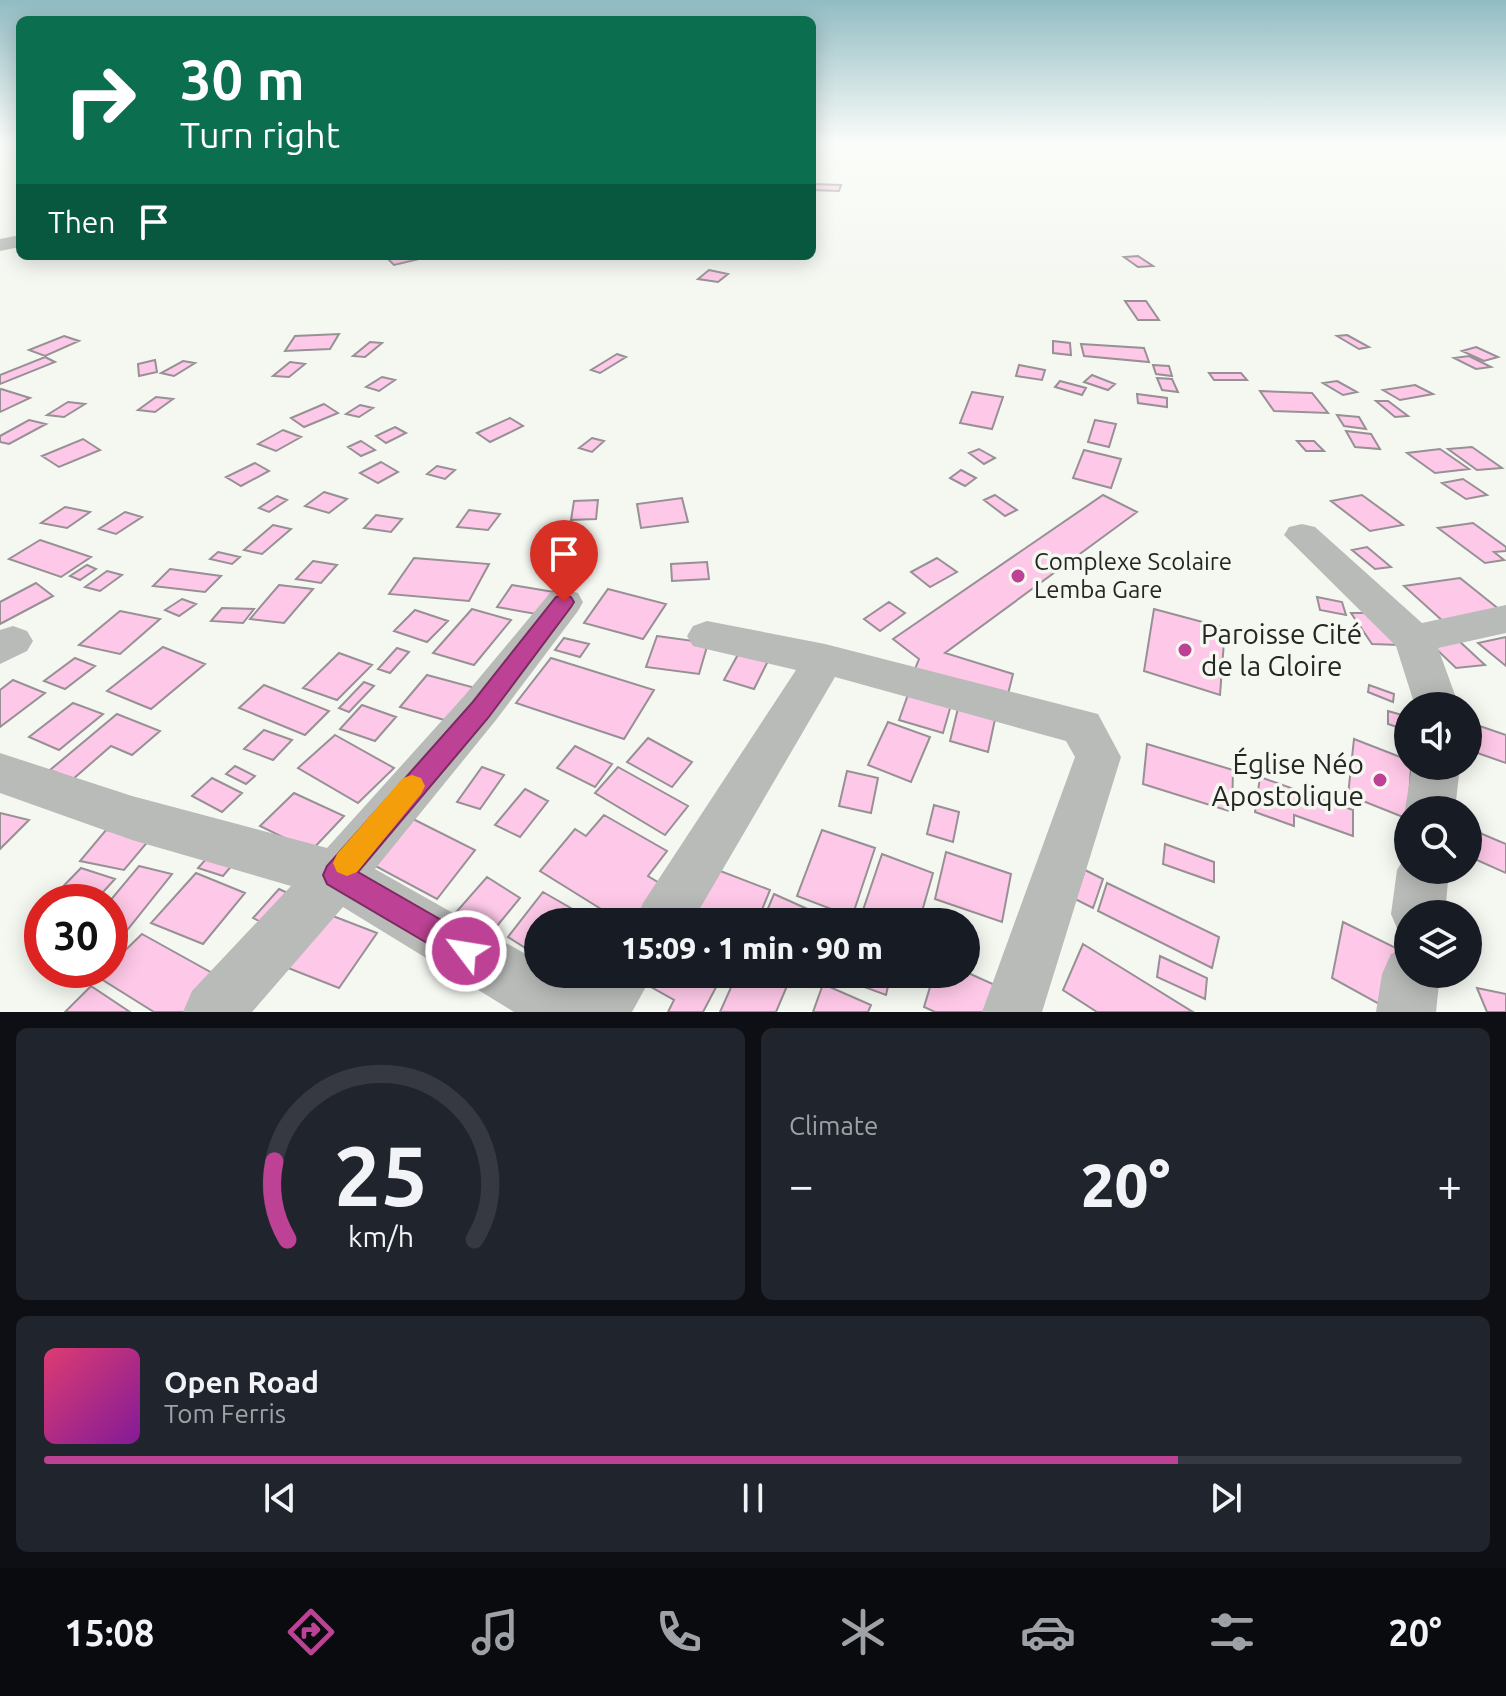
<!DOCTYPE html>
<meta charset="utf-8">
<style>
:root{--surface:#171b24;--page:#20242c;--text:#f1f3f6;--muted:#9ea1a6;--line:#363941;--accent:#bd4295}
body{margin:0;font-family:Ubuntu,sans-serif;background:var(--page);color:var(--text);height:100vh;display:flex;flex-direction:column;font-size:30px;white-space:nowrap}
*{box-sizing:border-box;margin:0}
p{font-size:26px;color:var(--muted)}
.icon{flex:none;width:44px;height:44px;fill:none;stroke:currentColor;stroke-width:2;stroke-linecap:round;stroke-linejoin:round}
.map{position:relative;height:1012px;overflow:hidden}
.details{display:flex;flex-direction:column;gap:16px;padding:16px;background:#0d0f14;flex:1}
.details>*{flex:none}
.hud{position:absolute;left:16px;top:16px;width:800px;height:244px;border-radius:12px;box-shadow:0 4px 20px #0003;background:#0b6e4f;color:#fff;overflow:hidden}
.tools{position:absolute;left:1394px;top:692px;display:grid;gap:16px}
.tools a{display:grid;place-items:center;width:88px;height:88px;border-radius:50%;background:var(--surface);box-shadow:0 4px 20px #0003;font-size:40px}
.speed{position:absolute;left:24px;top:884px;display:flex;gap:16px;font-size:40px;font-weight:700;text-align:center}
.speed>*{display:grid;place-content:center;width:104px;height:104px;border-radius:50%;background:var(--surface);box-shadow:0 4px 20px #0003;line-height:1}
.speed .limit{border:12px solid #d22;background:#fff;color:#111}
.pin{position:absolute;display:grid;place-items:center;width:68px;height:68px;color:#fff;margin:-82px -34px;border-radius:50% 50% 50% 0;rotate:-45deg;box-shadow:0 0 8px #0007}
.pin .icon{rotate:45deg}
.me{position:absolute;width:88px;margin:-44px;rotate:301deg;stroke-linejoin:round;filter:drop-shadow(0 0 6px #0008)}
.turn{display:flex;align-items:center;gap:28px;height:168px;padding:0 32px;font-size:36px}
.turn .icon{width:104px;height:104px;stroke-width:2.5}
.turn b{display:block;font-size:56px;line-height:68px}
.then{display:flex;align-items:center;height:76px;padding:0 32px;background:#0003;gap:16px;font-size:30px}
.big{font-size:60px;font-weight:800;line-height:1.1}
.details .card{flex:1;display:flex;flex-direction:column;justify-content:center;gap:12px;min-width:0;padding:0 28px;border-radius:12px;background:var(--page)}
.details .dial{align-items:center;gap:0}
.dial svg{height:208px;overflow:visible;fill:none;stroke:var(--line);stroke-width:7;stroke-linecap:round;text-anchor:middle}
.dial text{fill:var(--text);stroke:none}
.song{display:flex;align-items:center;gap:24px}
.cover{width:96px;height:96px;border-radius:12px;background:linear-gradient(135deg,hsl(340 70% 55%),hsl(290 70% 35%))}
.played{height:8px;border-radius:4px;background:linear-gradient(90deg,var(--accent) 80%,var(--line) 80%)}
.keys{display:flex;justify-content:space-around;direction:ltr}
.heat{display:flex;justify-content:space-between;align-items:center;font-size:44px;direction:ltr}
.details .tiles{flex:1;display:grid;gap:16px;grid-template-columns:1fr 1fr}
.card:last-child{grid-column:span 2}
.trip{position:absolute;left:524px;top:908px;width:456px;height:80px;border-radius:40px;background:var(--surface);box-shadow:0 4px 20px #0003;font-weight:800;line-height:80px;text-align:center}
.tab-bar{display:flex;height:128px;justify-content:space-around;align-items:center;background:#090b0e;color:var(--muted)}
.tab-bar .icon{width:56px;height:56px}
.tab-bar .active{color:var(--accent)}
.tab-bar b{font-size:36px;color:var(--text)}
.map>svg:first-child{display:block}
</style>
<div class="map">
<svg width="1506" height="1012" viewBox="0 0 1506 1012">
<rect width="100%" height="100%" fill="#f5f8f1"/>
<path fill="#fec9e8" stroke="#979094" stroke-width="2" d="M812,184L841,185L839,191L812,190Z
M385,256H432L394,265Z
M1138,256L1153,266L1138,267L1124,257Z
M709,270L728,274L718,282L698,279Z
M1125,301H1146L1159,320H1138Z
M339,334L330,349L285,351L295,336Z
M1347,335L1369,347L1359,349L1337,336Z
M64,336L79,341L45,356L29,350Z
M1053,341L1070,343L1071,355L1053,353Z
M370,342L382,343L365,357L353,356Z
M1081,344L1144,348L1149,362L1084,356Z
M1476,347L1498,357L1484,361L1462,351Z
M617,354L626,357L600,373L591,370Z
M1469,356L1491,367L1476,369L1454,358Z
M45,357L55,362L0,384V375Z
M155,360L157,372L139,376L138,364Z
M183,361L195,363L174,376L161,373Z
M290,362L305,364L289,377L273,376Z
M1019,365L1045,370L1042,380L1016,376Z
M1153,365L1169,366L1172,376L1156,374Z
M1209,373H1241L1247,380H1214Z
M1092,375L1115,384L1108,390L1084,382Z
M382,377L395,380L379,391L366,387Z
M1157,378L1172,379L1178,392L1162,390Z
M1060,381L1086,388L1082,395L1055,387Z
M1337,381L1357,392L1343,395L1323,383Z
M1415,385L1433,394L1400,400L1383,390Z
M0,390L1,389L30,398L0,412Z
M1260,391L1312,393L1328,413L1274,411Z
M972,392L1003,397L992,429L960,423Z
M1137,394L1167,398V407L1138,403Z
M156,397L173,399L155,412L138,410Z
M1376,401H1388L1408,416L1395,417Z
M68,402L85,404L64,417L47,415Z
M324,404L338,413L304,427L291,418Z
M360,405L373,408L359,417L346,414Z
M1337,415L1359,417L1366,429L1344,426Z
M510,418L523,426L490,442L477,433Z
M29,420L46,424L9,444L0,442V436Z
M1095,420L1116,424L1109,447L1088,442Z
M395,427L406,433L386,443L376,436Z
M283,430L301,437L276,451L258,444Z
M1346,431L1371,434L1380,449L1355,447Z
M592,438L604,441L592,452L579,448Z
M83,439L100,450L59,467L42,456Z
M361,441L375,450L361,456L348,447Z
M1297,441H1314L1324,451H1306Z
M1472,447L1502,468L1477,470L1448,449Z
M979,449L995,458L984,464L969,453Z
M1440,449L1469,469L1435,473L1407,453Z
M1084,450L1121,459L1111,488L1073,478Z
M381,462L398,472L378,483L360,473Z
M255,463L269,471L241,486L226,477Z
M437,466L455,470L445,479L427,474Z
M961,470L976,478L965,486L950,478Z
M1463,479L1487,495L1466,499L1442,483Z
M324,492L347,499L329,513L305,506Z
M995,495L1017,510L1005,516L984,500Z
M1103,495L1137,512L945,653L1013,674L1007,698L915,669L919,659L893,639Z
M1362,495L1403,525L1370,531L1331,501Z
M277,496L287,500L269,512L259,508Z
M682,498L688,522L641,528L637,504Z
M598,500L596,519L571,520L574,501Z
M65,507L90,512L67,528L41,523Z
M469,510L500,514L488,530L457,527Z
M125,512L142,517L116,534L99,529Z
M376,515L402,519L391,532L364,528Z
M1473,523L1506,547V551L1494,552L1504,560L1485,563L1438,528Z
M273,525L291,529L262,554L244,550Z
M40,540L91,557L61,577L9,559Z
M1367,547L1391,567L1375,569L1352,550Z
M218,552L240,557L232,564L210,559Z
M573,556L595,561L586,574L564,569Z
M414,558L489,564L469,601L389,594Z
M937,558L957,572L930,587L911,572Z
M313,561L337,565L321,583L296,579Z
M707,562L709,579L672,581L671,564Z
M87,565L96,569L80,580L70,576Z
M170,569L221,576L205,592L153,586Z
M107,571L122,575L100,591L85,587Z
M1460,578L1505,614L1446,624L1404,586Z
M36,583L53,596L0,624V602Z
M279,585L313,589L284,623L250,619Z
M512,585L560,593L547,616L497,607Z
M608,589L666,604L643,639L584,623Z
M1317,597L1342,602L1346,615L1320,610Z
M182,599L196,604L179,616L165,610Z
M889,602L905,613L880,631L864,619Z
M222,608L254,609L243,623L211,621Z
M472,609L511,620L474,665L433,653Z
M1154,609L1225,628L1220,695L1144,671Z
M415,610L448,621L427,642L394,631Z
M120,611L160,619L120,654L79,645Z
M1351,613H1376L1399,645L1372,644Z
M657,636L708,643L699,674L646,667Z
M1506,637V666L1478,643Z
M564,638L589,644L580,657L555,650Z
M1458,640L1485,665L1456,668L1430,643Z
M163,647L205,664L151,709L107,691Z
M397,648L409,652L390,673L378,669Z
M741,649L770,657L754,689L724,680Z
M339,653L372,665L337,700L303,688Z
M75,658L95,666L65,689L44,681Z
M551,658L654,690L624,739L516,703Z
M427,675L483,690L458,724L400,707Z
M13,680L45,693L0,727V690Z
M364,682L374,686L349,712L339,708Z
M264,685L329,711L305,735L239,708Z
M1369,685L1394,694L1393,702L1368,692Z
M911,686L953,698L943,733L899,720Z
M960,700L997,710L988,752L950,741Z
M73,703L103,714L59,750L29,737Z
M362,705L396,717L375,741L340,729Z
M1388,711L1402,715L1403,729L1388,724Z
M117,714L160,731L132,755L111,746L73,779L50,770Z
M888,722L930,737L911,782L868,765Z
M1468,722L1506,735V763L1469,750Z
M264,730L292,740L273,760L244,749Z
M335,735L394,768L358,803L298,768Z
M648,738L692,762L672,787L627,762Z
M1354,739L1408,760V766H1411L1408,819L1348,795Z
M1147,744L1233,770L1232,812L1143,784Z
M575,746L612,764L595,787L557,768Z
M235,766L255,776L246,784L226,774Z
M482,767L504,775L480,809L457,802Z
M618,767L688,806L665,835L595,793Z
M847,771L878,778L871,813L839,806Z
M1260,777L1353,810V836L1294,815V826L1255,812Z
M212,778L242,793L222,812L192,796Z
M525,789L548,801L520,837L495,825Z
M294,793L344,816L311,851L260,826Z
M934,805L959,812L953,842L927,834Z
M0,813L29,820L0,849Z
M604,815L667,851L648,876L669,889L646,922H622L540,871L575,829L586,836Z
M407,816L475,850L437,899L366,861Z
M1468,828L1506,844V873L1468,856Z
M106,830L150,839L124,870L80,861Z
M822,830L875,848L852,917L797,896Z
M1165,844L1214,862V882L1163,864Z
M215,849L239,857L223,876L198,868Z
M946,852L1011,874L1002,922L935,899Z
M882,854L933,873L919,922H876L861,916Z
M702,864L770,890L757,922H710L680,910Z
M139,866L172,874L124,934L110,930L109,902Z
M81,868L115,879L94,902H48Z
M1085,870L1103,879L1093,908L1075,899Z
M196,873L245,893L203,944L151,923Z
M487,877L520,898L479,948L444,926Z
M1107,883L1219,937L1212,968L1098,911Z
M279,889L301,899L275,929L253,918Z
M543,892L576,911L569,922H538V956L508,937Z
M774,894L821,915L818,922H786L766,913Z
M320,911L377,933L339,988L278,964Z
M1343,922L1398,949L1390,1010L1332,978Z
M142,934L223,979L194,1012H154L98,977L105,970H110V965Z
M1083,944L1193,1012H1097L1063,990Z
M1160,956L1207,978L1205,999L1157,977Z
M966,972L995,985L989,1012H935L924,1007L934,974Z
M649,974H723L703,1012H668L674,1000L644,983Z
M737,974H761L787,986L776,1012H720Z
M780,974H816L812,987Z
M838,974H891L886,995L837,977Z
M823,984L871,1005L868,1012H813Z
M91,986L130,1012H65Z
M1477,988L1506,994V1012H1487Z"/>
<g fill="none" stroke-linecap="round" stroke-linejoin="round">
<path fill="#b9bbb8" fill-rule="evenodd" d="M20,235V247L0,251V239Z
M1302,524L1315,527L1422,623L1506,605V633L1438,648L1459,706H1415L1396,646L1284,535L1289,527Z
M564,589L578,593L583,602L578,611L496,720L375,869L538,961V974H560L580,985L589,974H653L632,1012H514L343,907L252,1012H183L192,991L291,886L132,840L0,793V753L132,796L327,848L465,695L550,593Z
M707,621L825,644L1098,714L1121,757L1042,1012H982L1075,757L1066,741L835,677L692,922H635L643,903L796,670L693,646L687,636L693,626Z
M13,626L27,631L33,641L27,651L0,664V630Z
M1412,766H1460L1455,810H1408V816L1405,810Z
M1408,852V870H1449L1445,914H1408V936L1399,933L1391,914L1397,870Z
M1408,946V974H1440L1436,1012H1376L1382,974L1391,954Z"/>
</g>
<linearGradient id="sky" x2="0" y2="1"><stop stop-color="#91bcc3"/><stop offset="0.5" stop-color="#fafcf9"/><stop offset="1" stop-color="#fafcf9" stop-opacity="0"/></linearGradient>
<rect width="1506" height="284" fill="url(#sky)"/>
<path fill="#bd4295" stroke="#7b2b61" stroke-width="2" d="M564,595L571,597L574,602L571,607L488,718L358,872L476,940L481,951L476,962L466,966L327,884L323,875L327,866L471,704L556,597Z"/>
<path fill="#f59e0b" d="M412,775L421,778L425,786L421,794L357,872L347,876L337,872L333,863L337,854L403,778Z"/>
<g fill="#bd4295" stroke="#f5f8f1" stroke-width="3">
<circle cx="1018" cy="576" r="8"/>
<circle cx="1185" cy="650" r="8"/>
<circle cx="1380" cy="780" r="8"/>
</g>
<g text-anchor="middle" stroke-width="7" stroke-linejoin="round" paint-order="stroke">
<g font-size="24" fill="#262724" stroke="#f5f8f1" text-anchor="start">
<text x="1034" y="570">Complexe Scolaire<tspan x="1034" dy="28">Lemba Gare</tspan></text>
</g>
<g font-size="28" fill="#262724" stroke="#f5f8f1" text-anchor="start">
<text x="1201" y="644">Paroisse Cité<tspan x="1201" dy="32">de la Gloire</tspan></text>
<text x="1364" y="774" text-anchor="end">Église Néo<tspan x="1364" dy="32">Apostolique</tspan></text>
</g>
</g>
</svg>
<div class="tools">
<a><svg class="icon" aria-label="sound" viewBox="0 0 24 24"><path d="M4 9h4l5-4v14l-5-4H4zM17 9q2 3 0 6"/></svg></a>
<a><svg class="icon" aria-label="search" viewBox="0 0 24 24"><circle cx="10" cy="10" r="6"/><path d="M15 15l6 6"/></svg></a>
<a><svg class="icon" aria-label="layers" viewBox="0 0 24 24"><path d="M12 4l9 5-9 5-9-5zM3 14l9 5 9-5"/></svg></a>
</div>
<div class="speed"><div class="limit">30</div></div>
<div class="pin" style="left:564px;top:602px;background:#d93025"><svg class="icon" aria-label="arrive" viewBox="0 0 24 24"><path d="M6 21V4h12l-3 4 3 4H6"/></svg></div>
<svg class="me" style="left:466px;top:951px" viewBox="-20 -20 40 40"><circle r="17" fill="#bd4295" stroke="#fff" stroke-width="3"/><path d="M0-11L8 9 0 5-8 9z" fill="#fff"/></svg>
<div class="trip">15:09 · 1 min · 90 m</div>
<div class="hud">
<div class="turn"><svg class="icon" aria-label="right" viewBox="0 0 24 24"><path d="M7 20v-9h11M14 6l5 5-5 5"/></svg><div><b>30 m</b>Turn right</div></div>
<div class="then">Then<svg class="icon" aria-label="arrive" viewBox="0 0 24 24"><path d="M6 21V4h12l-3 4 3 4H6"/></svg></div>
</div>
</div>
<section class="details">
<div class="tiles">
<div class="card dial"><svg viewBox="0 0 100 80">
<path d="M14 69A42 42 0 1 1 86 69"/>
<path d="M14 69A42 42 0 0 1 9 39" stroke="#bd4295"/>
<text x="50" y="56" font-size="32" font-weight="700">25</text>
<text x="50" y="72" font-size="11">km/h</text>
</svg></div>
<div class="card"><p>Climate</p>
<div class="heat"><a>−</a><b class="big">20°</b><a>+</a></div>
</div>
<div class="card">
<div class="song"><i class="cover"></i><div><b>Open Road</b><p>Tom Ferris</p></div></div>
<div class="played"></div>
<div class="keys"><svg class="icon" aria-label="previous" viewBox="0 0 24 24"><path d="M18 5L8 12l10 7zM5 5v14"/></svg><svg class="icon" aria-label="pause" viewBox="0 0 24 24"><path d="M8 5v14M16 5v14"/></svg><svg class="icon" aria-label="next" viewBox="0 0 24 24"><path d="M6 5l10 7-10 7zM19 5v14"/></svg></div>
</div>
</div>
</section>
<nav class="tab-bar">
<b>15:08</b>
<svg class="icon active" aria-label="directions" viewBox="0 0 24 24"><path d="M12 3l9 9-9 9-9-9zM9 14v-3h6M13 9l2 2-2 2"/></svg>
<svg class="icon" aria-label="music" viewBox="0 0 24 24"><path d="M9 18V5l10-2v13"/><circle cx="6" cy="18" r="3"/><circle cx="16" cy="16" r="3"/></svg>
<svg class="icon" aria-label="phone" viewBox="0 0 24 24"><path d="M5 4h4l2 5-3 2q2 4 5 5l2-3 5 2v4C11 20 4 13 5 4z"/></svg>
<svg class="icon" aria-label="climate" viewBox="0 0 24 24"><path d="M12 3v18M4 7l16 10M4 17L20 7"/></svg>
<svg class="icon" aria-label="car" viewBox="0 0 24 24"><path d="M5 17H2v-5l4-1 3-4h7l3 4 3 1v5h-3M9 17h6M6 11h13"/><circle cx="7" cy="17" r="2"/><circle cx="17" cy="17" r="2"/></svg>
<svg class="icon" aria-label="filters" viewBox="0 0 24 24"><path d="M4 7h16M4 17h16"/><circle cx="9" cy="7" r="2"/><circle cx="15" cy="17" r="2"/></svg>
<b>20°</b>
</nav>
